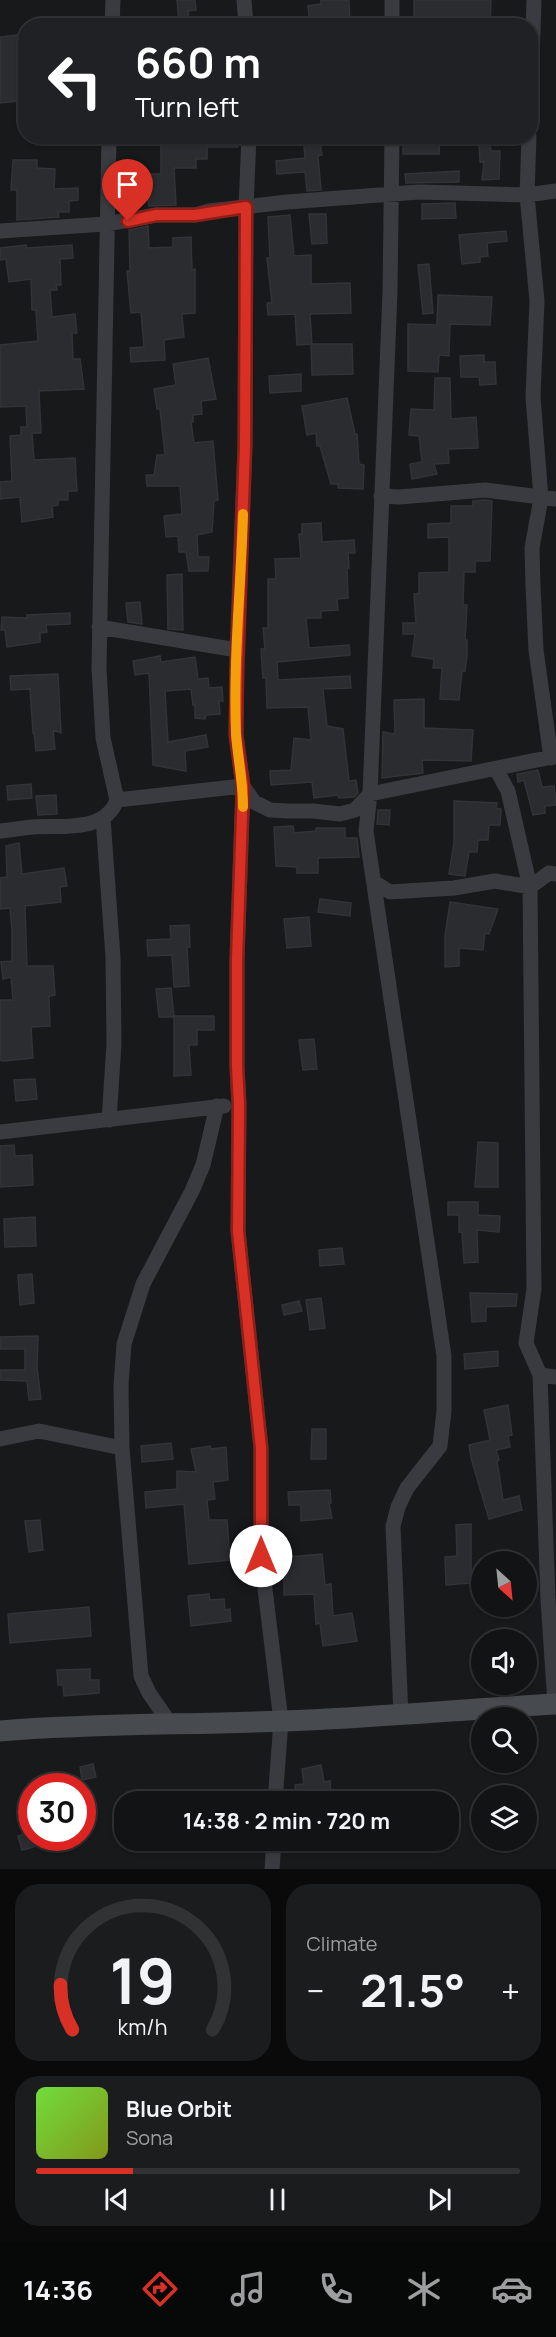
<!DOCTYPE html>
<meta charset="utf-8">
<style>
:root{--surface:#121314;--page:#1b1c1d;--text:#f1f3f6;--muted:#9c9ea0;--line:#313234;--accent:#d93025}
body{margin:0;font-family:Manrope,sans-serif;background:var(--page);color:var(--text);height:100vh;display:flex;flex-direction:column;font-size:22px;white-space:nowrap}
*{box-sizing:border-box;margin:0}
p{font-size:20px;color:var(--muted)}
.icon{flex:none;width:33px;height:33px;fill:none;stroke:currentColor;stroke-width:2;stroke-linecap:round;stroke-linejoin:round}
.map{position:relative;height:1869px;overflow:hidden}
.drawer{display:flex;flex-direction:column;gap:15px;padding:15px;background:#0a0a0b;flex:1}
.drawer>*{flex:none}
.top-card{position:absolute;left:18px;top:18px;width:520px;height:126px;border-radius:24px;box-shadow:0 2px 4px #0004,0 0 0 2px var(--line);background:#202124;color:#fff;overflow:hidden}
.needle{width:39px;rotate:153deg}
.controls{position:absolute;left:471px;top:1551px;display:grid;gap:12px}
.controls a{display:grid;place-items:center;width:66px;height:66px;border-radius:50%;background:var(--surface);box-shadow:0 2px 4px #0004,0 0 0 2px var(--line);font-size:30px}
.speed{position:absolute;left:18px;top:1773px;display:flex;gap:12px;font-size:30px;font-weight:700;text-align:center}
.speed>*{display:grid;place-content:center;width:78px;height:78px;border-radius:50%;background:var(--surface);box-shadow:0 2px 4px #0004,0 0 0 2px var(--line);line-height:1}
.speed .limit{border:9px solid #d22;background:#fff;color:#111}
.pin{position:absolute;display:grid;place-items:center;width:51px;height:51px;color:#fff;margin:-62px -26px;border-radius:50% 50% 50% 0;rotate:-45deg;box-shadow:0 0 6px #0007}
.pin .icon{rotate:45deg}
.me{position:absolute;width:66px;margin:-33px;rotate:0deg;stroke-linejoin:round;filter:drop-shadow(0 0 4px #0008)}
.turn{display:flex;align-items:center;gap:21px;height:126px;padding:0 18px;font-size:27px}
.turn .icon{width:78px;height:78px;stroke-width:2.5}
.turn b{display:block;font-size:42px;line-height:51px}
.big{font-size:45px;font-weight:700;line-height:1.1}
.drawer .tile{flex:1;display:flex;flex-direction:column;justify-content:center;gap:9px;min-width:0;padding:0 21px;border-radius:24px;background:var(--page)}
.drawer .dial{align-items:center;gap:0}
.dial svg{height:156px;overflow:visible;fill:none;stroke:var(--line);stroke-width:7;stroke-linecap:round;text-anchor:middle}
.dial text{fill:var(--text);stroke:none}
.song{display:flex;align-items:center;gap:18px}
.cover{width:72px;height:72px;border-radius:9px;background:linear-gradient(135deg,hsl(100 70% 55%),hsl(70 70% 35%))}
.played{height:6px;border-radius:3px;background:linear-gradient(90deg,var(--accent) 20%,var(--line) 20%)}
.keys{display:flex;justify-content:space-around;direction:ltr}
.heat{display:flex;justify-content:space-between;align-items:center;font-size:33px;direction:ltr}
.drawer .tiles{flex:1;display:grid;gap:15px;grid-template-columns:1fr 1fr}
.tile:last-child{grid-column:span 2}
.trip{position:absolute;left:114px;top:1791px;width:345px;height:60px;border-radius:24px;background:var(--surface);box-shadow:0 2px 4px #0004,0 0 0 2px var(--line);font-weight:700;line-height:60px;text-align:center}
.menu{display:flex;height:96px;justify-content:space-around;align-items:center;background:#070808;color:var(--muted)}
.menu .icon{width:42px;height:42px}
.menu .active{color:var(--accent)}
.menu b{font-size:27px;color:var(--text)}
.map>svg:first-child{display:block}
</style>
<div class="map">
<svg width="556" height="1869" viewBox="0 0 556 1869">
<rect width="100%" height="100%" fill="#18191b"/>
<path fill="#2b2c2f" stroke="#323337" stroke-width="1.5" d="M177,0H195L196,10L188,11L189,22H179Z
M321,0H349L350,26H310L308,6L321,4Z
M414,0H491L490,26H414Z
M26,34V100L0,103V37Z
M176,136H238V147H207V159H196V168H174L176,205L149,206L148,200L127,201V174H161V142H176Z
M303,136H319L322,155L318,156L321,190L307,191L305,172L277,174L276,161L305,158Z
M403,136H440L439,154H403Z
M490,142L491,151H500L499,179L482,180L484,161L480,162L479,143Z
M13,160H37V168L55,169L54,189L78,188V200L69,201V212H58L59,217L17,220V190H11Z
M459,171V182L406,183L405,174Z
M455,203L456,218L422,219V204Z
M309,214H326L327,243L312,244Z
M290,215L294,256L311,255V284L350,283L351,313L310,314L312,344L297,345L295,314L268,315L267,303H272L267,258H270L268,217Z
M148,226L149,248L173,247V238L191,237L192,270L195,269V313L182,314L184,337L164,340L165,360L131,362L130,348L144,347L141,312L131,313L127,271H130L129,230Z
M506,231L507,241L487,243L488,256L480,257V262L462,264L459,235Z
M26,245L27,248L72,245L73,258L60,259L61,285H56L57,290H50L52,317L75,314L77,333H72L73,359H80L84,389L39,391L41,433H32L34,460L75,458L77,491H68V500H58V505L52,506L53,517L22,522L20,497L0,499V482L12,481L10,436L21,435V427H27L26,406L0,407V345L38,341L36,310H32L31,279L9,282L6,259L0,260V248Z
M429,264L433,313L423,314L418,265Z
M438,295L492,297L490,325L450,324L449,356L439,355L438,372L408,371V324L437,325Z
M311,344H352L353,374L312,375Z
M484,355V362H495L496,384L480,385L479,377H461L460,356Z
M208,358L216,399L201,401L202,414L193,415V422H191L194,443L213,441L218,500L214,501L212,532L197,535L198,557H209L208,571H189L186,552H179L178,536L166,537L164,516L182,514L180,486H147L146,475H154L157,455H165L160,409H157L154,389L176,385L173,364Z
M301,374V391L270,393L269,376Z
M435,378H450L451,419L476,417L478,448L448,449L449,463L434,464L437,474L412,479L410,464L422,462L419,436L409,435L411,409L434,410Z
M347,398L355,434H357L359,464L364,465L363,489L338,488V484H331L320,446H317L316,433L307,435L302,406Z
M485,500L492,501L490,561H475V572H464L463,605H467L465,640H467V656L465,671H462L459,700L440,699L442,668H433L434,659L412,656L415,634H403V623H416L414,594L419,593V573L449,572V537L428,538V524L451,523V506H473V501Z
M321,523L322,542L354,540L355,553H348L349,568H347L348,598L337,599L338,610L321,611V618H306L309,648L349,645L350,655L277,662L278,680L350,676L351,688L323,689L327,726L343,729L349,781L356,780L358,793L354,797L339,798L338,795L314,798L312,782L271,785L270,771L291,770L294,738L311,740L308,707L267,708L266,678H263L261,649H265L263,628H268V579H276L275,559L301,558L299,534H302V524Z
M182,574L183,630L168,629L167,575Z
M140,602L142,624L128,622L126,603Z
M70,613V624L46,625L47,632L40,633V642L7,647L5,630H1L2,617L27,618V615Z
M160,656L161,662L195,657L198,679L208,678L209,688L222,687L223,701H219L220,714L206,715L205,719L195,718V704L193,705L191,689L165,691L168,742L206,735L208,747L185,751L186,771L153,765L149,673L135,675L133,661Z
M58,674L61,733L53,730L55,749L36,751L34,733H33L30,689L11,690L10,676Z
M424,699V728L473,730L471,761L422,760L423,773L382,778L383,732L393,734L395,732L394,700Z
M538,770L542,787L554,786L556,805L545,806V813L533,815L524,780L518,782L517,774Z
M31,784L32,798L8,800L7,786Z
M56,795L57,814L38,815L36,796Z
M454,801L497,803L496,808L501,809L500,825H489L488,840H478L477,852H469L465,876L449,874L454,843Z
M378,810H390L389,825L377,824Z
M293,826L294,833L316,831V828H345V838H357L359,857L318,858V873H297V867L276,866L274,827Z
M19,843L22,874L64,868L67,886L60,887L61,902L25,906L27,966H53L55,995L49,996L50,1026L31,1027L33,1058L3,1061L0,1060V1000H13L11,977L3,979L1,962L12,961V930L10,908L0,909V878L7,877L6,846Z
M320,899L351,903L350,916L318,912Z
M450,902L498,909L489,934L485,933L483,950L459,948V966L445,967V936Z
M309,917L311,946L287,948L284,919Z
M189,925L190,947H187L189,986L174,987L172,955L148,956L147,940L171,939L170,926Z
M171,988L174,1017H159L156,989Z
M174,1016H214V1030H197V1045H189L191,1075L174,1076Z
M314,1039L317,1069L303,1070L299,1040Z
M35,1079L37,1099L16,1101L14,1080Z
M478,1142L498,1143V1187H475Z
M14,1145L15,1156L32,1155L33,1185L0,1187V1146Z
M448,1202H478V1215L500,1216L499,1232L477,1230L478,1262L464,1263L462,1232H459V1215H448Z
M35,1217L36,1246L5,1247L4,1219Z
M342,1248L344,1264L320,1266L319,1250Z
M32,1274L34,1303L20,1305L18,1275Z
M470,1293L517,1294L516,1306L486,1307V1321L472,1322Z
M321,1298L325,1328L310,1330L306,1300Z
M299,1301L302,1311L284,1315L282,1305Z
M38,1336L37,1367L41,1399L29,1400L27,1381L0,1380V1370H25V1349H0V1337Z
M498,1351V1366L465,1369L464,1354Z
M508,1405L512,1435L508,1436L510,1447L496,1450L499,1460L497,1461L503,1500L519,1496L522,1510L489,1519L471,1458L469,1445L490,1440L484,1410Z
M312,1429H326V1459H311Z
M171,1443L173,1459L142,1462L141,1446Z
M210,1446L211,1449L226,1447L228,1480L213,1482L215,1499L207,1500L209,1520H227L230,1560L189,1564L184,1504L146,1508L145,1492L177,1489V1471L196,1472L191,1449Z
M330,1490L331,1503H329L332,1518L301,1521V1505H289L288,1492Z
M40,1520L43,1550L29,1552L25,1521Z
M471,1524V1583L446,1585L445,1557L457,1556L456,1525Z
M322,1554L325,1585L331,1584L333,1616L352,1613L357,1641L323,1646L320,1623L316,1624L314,1594L284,1595V1579H286L285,1566H289L288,1557Z
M209,1594L210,1600L224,1599L225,1610L230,1609L231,1621L191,1626L188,1596Z
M89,1607L91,1636L10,1643L8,1614Z
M90,1669V1680H99V1693L64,1696L63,1685H58L57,1670Z
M93,1764L96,1777L82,1780L80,1767Z
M321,1765L324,1782L330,1781L331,1796L296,1799L295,1785L304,1784L302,1769Z
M32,1832V1838H54L55,1841L22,1850L18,1836Z"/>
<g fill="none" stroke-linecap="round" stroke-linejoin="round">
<path stroke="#393b40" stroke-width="15" d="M244,0L246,26
M112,26L113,0
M392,26V0
M531,93L534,0
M109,136L99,668L103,738L117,800
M249,136L246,207L245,446L237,650L236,735L243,786L237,959V1067L239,1104L238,1231L261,1448V1556L281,1721L275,1802
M392,136L390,292L370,794L366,831L444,1356V1411L440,1446L407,1488L398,1507L393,1526L401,1716
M529,136L527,195L537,301L533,397L541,498L532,548L533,586L536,650L551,758
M0,231L106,224L156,215H195L209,211L287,202L419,192L527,195L556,191
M381,496L399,497L485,490L556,499
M99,627L237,650
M496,769L508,791L530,887L534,1289L526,1343L540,1375L556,1377
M103,818L113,957L114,1044L109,1120
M0,831C11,830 22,828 33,827C61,825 105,833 117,800L243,786L254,802L270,810L288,811H313L340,814L355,810L370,794L556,756
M374,882L390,892L454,888L495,881L530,887L549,873L556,874
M0,1132L224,1106
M540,1375L548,1600L555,1704
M0,1439L39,1431L122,1448
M169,1722L149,1693L141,1676L122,1448L121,1385L124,1344L143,1284L192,1191L203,1165L217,1106
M272,1869L274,1840"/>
<path stroke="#474b50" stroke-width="21" d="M0,1731C94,1723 189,1725 283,1721C374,1718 465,1709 556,1704"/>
</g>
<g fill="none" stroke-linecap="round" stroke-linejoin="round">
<g stroke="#8d1f18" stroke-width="15">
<path id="route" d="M128,221L156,215H195L246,207L245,446L237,670L236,735L243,786L237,959V1067L239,1104L238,1231L261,1448V1556"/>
</g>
<use href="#route" stroke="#d93025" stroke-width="10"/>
<path stroke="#f59e0b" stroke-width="10" d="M243,807C243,783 238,759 236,734C233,661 241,587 243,514"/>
</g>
</svg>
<div class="controls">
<a><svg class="needle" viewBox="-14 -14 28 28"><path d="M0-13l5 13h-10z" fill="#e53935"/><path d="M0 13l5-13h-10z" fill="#9c9ea0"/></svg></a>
<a><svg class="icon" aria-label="sound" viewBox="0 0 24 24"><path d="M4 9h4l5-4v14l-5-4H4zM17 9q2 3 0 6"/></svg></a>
<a><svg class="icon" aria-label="search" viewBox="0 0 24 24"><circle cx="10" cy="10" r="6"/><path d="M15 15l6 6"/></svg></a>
<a><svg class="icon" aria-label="layers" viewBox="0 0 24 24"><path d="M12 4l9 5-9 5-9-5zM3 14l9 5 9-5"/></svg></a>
</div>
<div class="speed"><div class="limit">30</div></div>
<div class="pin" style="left:128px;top:221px;background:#d93025"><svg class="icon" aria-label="arrive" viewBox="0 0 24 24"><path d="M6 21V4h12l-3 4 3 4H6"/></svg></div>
<svg class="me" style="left:261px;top:1556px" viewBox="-20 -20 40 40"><circle r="19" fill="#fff"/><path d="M0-13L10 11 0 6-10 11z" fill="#d93025"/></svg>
<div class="trip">14:38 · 2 min · 720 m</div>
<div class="top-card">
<div class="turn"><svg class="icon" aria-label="left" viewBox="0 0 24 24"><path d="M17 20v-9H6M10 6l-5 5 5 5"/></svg><div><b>660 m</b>Turn left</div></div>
</div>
</div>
<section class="drawer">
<div class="tiles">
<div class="tile dial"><svg viewBox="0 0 100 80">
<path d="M14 69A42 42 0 1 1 86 69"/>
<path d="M14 69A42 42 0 0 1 8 46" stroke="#d93025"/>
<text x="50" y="56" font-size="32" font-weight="700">19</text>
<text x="50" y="72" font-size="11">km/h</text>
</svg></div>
<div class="tile"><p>Climate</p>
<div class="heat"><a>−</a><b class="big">21.5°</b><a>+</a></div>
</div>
<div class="tile">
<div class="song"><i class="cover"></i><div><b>Blue Orbit</b><p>Sona</p></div></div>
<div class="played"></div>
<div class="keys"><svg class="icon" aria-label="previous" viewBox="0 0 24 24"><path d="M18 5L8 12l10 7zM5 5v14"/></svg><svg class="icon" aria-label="pause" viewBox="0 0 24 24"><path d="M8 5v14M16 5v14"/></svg><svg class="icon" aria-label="next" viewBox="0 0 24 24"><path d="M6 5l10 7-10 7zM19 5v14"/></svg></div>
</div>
</div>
</section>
<nav class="menu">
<b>14:36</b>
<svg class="icon active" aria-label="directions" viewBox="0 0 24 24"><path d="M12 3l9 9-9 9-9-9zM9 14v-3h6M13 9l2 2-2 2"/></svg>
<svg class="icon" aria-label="music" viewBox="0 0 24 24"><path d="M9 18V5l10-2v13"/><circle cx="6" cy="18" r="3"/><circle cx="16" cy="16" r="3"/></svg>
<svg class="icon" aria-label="phone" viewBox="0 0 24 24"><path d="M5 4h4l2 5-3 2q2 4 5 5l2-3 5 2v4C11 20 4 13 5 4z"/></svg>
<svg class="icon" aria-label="climate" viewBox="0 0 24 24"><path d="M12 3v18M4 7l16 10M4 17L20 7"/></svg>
<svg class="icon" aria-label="car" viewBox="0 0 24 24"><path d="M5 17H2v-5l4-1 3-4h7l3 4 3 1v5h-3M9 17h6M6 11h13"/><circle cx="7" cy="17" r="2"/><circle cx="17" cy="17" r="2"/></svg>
</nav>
